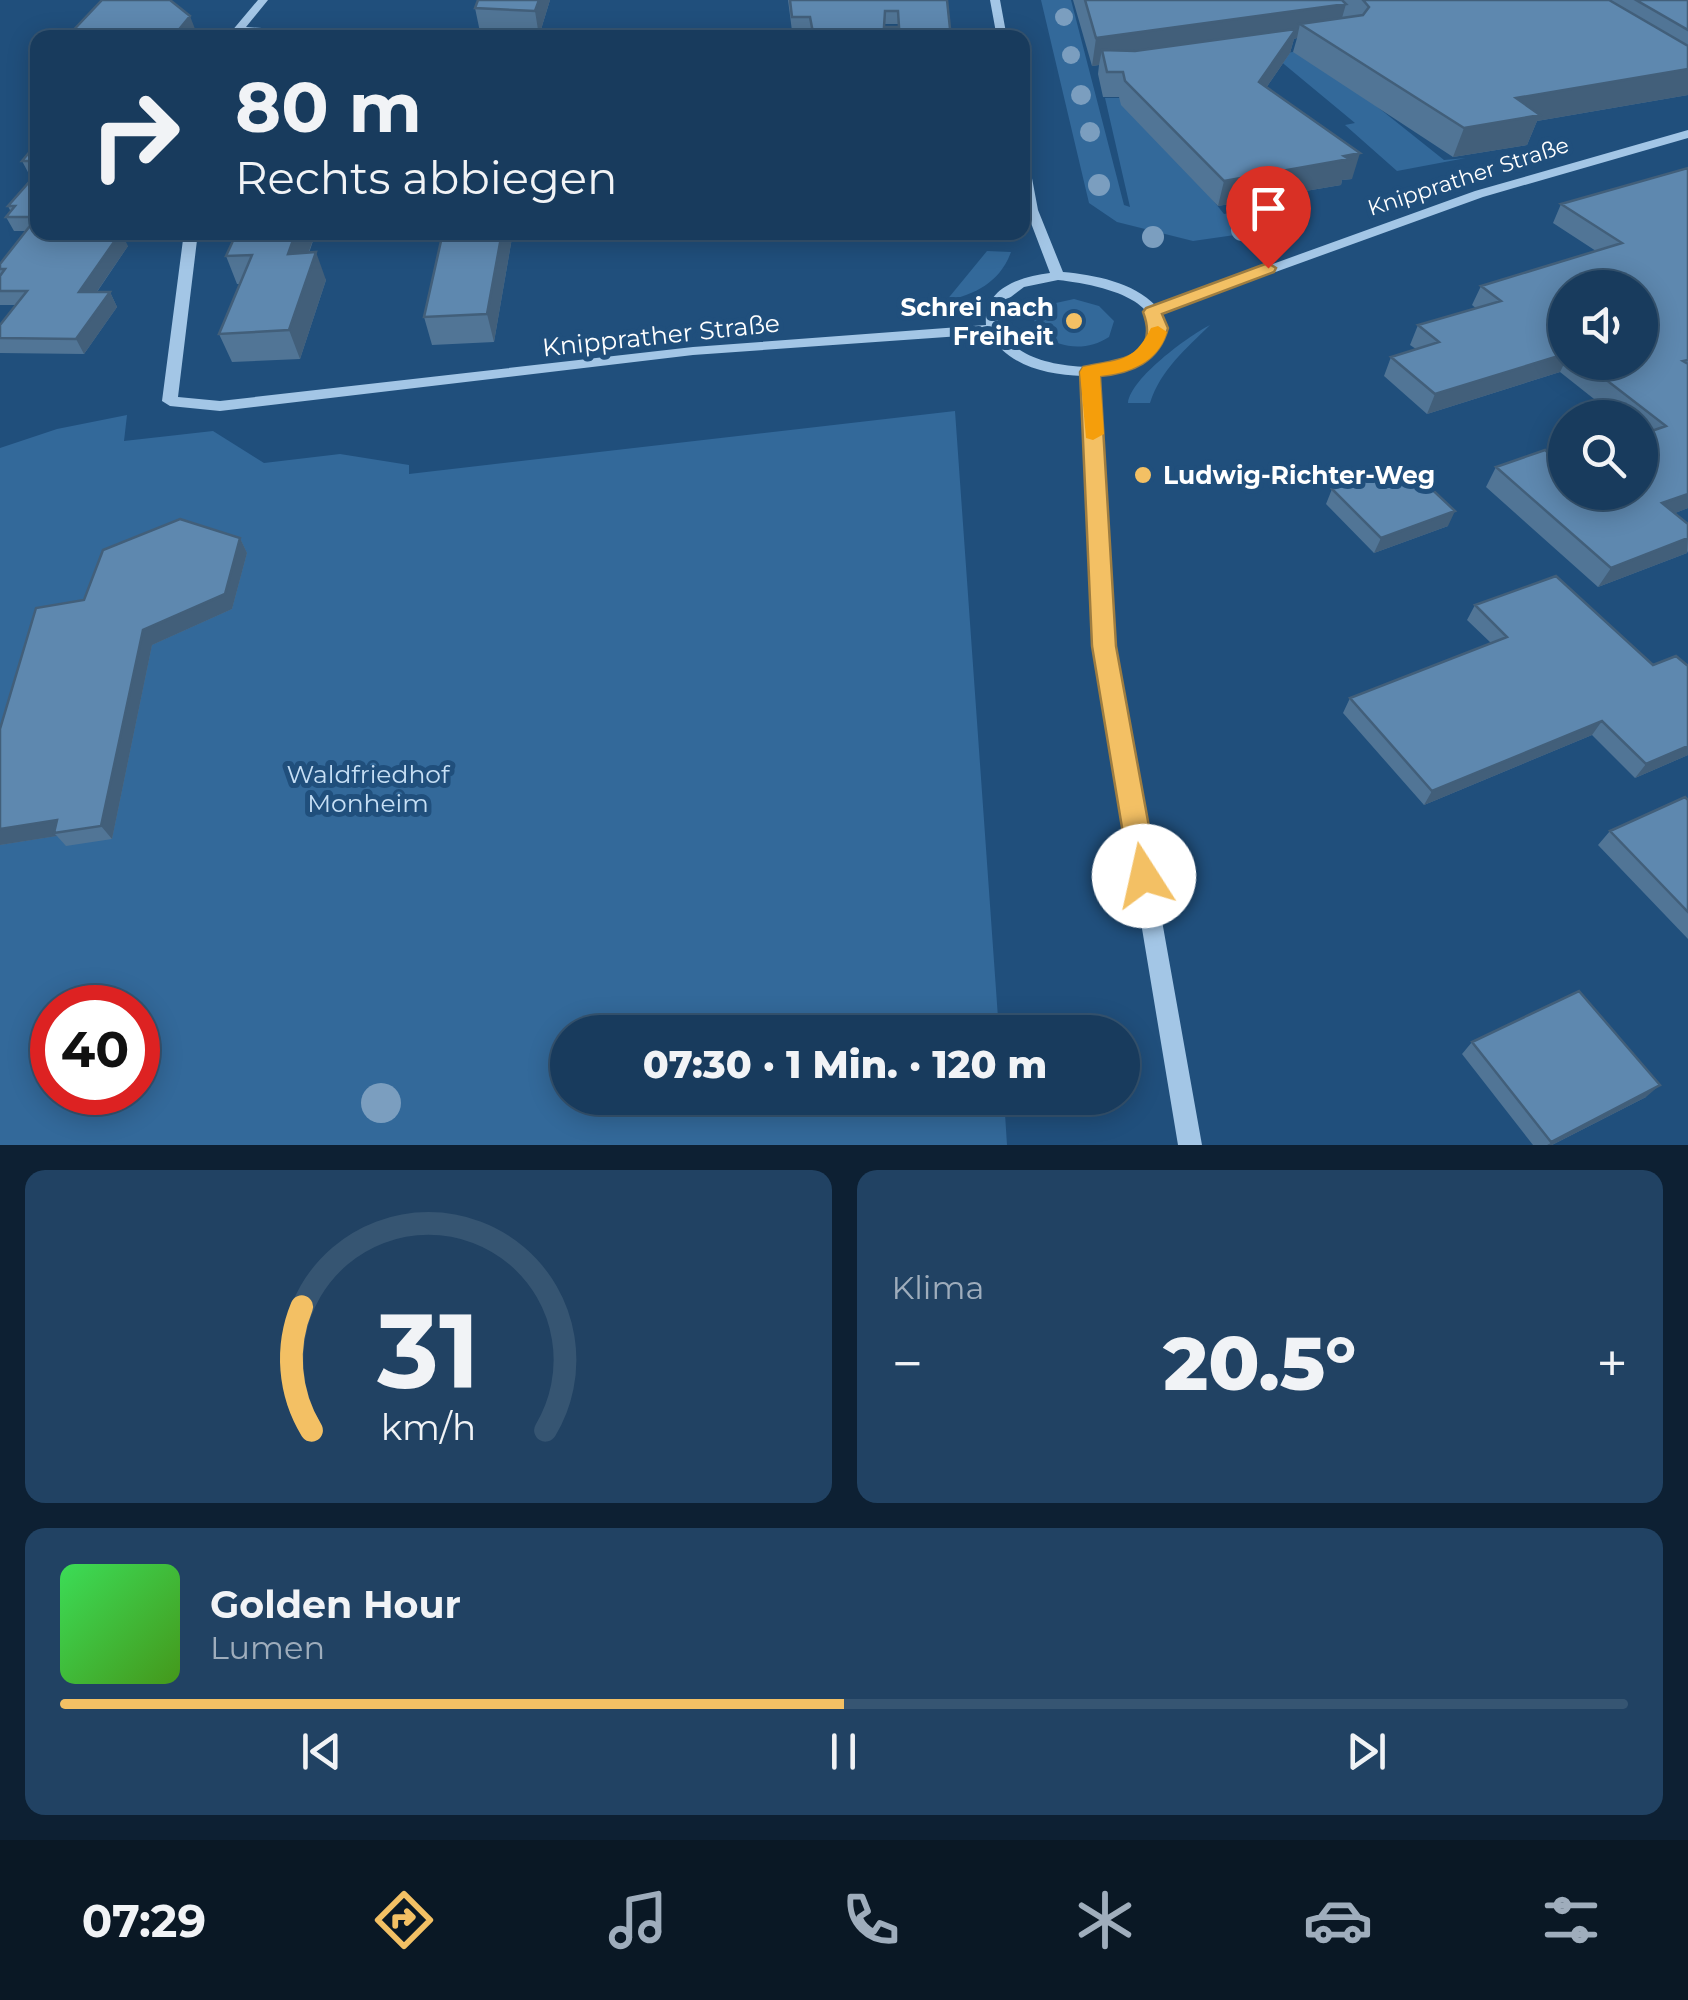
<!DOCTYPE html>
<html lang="de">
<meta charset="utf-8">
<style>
:root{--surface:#183b5d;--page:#214263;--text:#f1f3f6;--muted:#9fadbc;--line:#365572;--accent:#f3c064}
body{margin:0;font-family:Montserrat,sans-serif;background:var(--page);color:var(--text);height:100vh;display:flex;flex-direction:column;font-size:38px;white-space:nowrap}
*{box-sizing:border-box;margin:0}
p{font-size:32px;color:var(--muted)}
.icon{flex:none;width:55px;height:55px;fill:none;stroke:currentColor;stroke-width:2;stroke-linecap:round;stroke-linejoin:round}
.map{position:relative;height:1145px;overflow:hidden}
.side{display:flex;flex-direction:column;gap:25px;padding:25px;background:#0d2033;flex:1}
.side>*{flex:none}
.guide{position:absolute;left:30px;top:30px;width:1000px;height:210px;border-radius:20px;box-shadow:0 5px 25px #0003,0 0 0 2px var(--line);background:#183b5d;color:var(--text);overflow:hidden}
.fabs{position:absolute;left:1548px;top:270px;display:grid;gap:20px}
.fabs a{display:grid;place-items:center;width:110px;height:110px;border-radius:50%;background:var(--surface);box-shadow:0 5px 25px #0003,0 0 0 2px var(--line);font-size:50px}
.speed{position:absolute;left:30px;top:985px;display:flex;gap:20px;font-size:50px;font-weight:700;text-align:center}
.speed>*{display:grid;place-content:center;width:130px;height:130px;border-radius:50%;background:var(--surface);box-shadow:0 5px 25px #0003,0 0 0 2px var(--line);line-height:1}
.speed .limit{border:15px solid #d22;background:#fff;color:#111}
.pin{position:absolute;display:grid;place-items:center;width:85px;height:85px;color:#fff;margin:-102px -42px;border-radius:50% 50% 50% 0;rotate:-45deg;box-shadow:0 0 10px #0007}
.pin .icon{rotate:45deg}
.me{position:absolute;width:110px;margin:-55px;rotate:350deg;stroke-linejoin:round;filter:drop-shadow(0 0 8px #0008)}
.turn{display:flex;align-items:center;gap:35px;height:210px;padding:0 40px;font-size:45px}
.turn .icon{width:130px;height:130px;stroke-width:2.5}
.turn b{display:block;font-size:70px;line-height:85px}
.big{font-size:75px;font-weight:800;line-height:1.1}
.side .widget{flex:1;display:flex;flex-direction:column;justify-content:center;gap:15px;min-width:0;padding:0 35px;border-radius:20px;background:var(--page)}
.side .dial{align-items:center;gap:0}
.dial svg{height:260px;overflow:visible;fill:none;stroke:var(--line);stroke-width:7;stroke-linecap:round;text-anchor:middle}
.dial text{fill:var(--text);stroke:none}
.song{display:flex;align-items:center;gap:30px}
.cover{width:120px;height:120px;border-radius:15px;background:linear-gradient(135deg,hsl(130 70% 55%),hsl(100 70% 35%))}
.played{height:10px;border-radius:5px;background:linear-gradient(90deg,var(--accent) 50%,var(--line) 50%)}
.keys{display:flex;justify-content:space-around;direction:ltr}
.heat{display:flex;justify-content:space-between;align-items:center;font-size:55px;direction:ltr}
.side .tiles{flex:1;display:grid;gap:25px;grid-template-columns:1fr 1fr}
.widget:last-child{grid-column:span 2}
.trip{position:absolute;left:550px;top:1015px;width:590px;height:100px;border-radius:50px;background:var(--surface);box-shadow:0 5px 25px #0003,0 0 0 2px var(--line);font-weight:800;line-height:100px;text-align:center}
.menu{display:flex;height:160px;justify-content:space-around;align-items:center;background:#0a1825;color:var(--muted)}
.menu .icon{width:70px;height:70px}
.menu .current{color:var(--accent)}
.menu b{font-size:45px;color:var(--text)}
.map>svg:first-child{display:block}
</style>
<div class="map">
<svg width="1688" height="1145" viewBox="0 0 1688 1145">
<rect width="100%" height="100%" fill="#204f7c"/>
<path fill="#33699a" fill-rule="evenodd" d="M1041,0H1071L1124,205L1130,207L1105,98H1131L1224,214L1280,203L1270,230L1193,241L1117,222L1089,203Z
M1306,50L1444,160L1466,158L1397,171L1345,125L1355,123L1273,55Z
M987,251L1011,252C1000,282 976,294 946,301Z
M1074,299L1099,306L1114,321L1109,337C1087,351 1063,349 1041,335L1034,320L1042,306Z
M1210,325C1186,349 1161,369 1150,403H1128C1131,378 1187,337 1210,325Z
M955,411L999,1032H568V1098H1004L1007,1145H0V448L57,429L127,415L124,441L213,431L264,463L340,454L409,465V474ZM52,1008H138V1092H52Z"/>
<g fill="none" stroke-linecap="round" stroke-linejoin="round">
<path fill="#a3c6e6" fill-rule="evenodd" d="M258,0H268L246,27L372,35L377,38L241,33L231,36V32Z
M990,0H1000L1007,38H997Z
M1302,0C1313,0 1323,5 1333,5C1357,5 1382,0 1406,0L1401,3L1328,12Z
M1688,130V138L1483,197L1162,313C1175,355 1131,371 1098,375L1113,646L1202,1145H1178L1095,646L1083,376C1046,375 1009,366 989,334L693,355L220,411L170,406L162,401L184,232H198L178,397L220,401L693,347L986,325C983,288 1019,277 1050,273L1026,210L1022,153L1028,157L1038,210L1063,272C1095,275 1133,282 1156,306L1475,191ZM1058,280C1088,283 1177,298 1145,346C1124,377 1047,369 1020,350C1003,339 996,323 1003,303L1024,287Z"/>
</g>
<g fill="#7b9ebf">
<circle cx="1064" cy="17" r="9"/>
<circle cx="1071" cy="55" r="9"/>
<circle cx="1081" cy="95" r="10"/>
<circle cx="1090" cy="132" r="10"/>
<circle cx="1099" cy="185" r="11"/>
<circle cx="1242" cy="230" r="11"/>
<circle cx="1153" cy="237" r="11"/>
<circle cx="381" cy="1103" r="20"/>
</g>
<path fill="#517596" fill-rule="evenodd" d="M478,0H550L539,36L480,32L475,8Z
M788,0H947L951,38H812L810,30L792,31ZM884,24H898V27H884Z
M1073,0H1688V95L1537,121L1527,145L1453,157L1293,52L1297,38L1294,39L1290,53L1266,88L1352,179L1342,180L1341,185L1218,206L1121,105L1119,97H1103L1098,74L1099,65L1092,66Z
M38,142V232L128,246L97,292H110L117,307L84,354L0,353V325L16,305H0V264L26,231H14L6,217L11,212L8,206L35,174H29L22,161Z
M1688,168V508L1675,513L1688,524V551L1687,553L1598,587L1486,487L1496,467L1560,463L1641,435L1640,418H1618L1560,372L1427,414L1384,376L1391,357L1416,349L1410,345L1418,325L1477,309L1472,305L1481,286L1596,251L1553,223L1561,204ZM1565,288L1640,362H1565Z
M237,232H316L309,253L326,280L300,359L232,362L219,334L240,284H237L226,256Z
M513,232L494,342L432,345L424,317Z
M1332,489L1448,526L1374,553L1326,504Z
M240,538L247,553L232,609L152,645L112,839L66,846L57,836L0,845V729L84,600Z
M1475,605L1653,665L1688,666V755L1635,778L1592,735L1424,805L1343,713L1350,698L1491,643L1467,620Z
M1688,800V939L1598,845L1610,831Z
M1472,1042L1646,1097L1552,1145H1533L1462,1054Z"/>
<path fill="#425f7a" d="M539,0H550L539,36L535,11Z
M1346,4L1338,32L1300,24L1297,38L1294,39L1290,53L1253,107L1130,62L1102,50L1099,65L1092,66L1096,38Z
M190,16L195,29L188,38H172Z
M1688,69V95L1537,121L1527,145L1453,157L1464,128L1516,98Z
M1360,153L1352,179L1342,180L1341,185L1218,206L1224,181Z
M121,232L128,246L87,306L79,292Z
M296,232H316L298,281L288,254Z
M502,232H513L494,342L487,314Z
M316,252L326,280L300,359L289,330Z
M110,292L117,307L84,354L76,339Z
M1565,354V362L1560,372L1427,414L1435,394Z
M1688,494V508L1650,523L1662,503Z
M1455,511L1448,526L1374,553L1381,538Z
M240,538L247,553L232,609L152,645L112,839L101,826L143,630Z
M1688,538L1687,553L1598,587L1611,568Z
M1602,721L1592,735L1424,805L1432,791Z
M1688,746V755L1635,778L1646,764Z
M57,820L54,833L57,836L0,845V829Z
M1660,1085L1646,1097L1552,1145H1547Z"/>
<path fill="#5e88af" stroke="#425f7a" stroke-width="2.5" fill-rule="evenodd" d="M102,0H170L190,16L172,38H66Z
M478,0H539L535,11L475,8Z
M790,0H947L951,38H814L810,17H792ZM885,11H898L899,27H884Z
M1085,0H1342L1346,4L1096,38Z
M1363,0H1609L1688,46V69L1516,98L1540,115L1464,128L1300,24L1363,15L1369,7Z
M1636,0H1688V30Z
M1296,29L1259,82L1360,153L1344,156L1349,159L1224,181L1125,81L1123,72H1107L1102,50L1135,51Z
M488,31L487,38H439L440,33Z
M664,36V38H621Z
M38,142V161H22Z
M1688,168V360L1683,361L1688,364V494L1662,503L1688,524V538L1611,568L1496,467L1545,450L1560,463L1565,461V492H1640V435L1666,426L1583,362H1640V288H1565V354L1435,394L1391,357L1439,342L1418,325L1501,301L1481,286L1622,243L1561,204Z
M38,172V232H121L79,292H110L76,339L0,338V325L27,291H0V276L5,269H0V264L37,217H6L15,206H8Z
M237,232H296L288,254L316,252L289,330L219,334L252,255L226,256Z
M443,232H502L487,314L424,317Z
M1406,465L1455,511L1381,538L1332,489Z
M180,519L240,538L225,594L143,630L101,826L54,833L57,820L0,829V729L36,608L84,600L103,550Z
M1556,576L1653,665L1676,656L1688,666V746L1646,764L1602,721L1432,791L1350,698L1507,637L1475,605Z
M1685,797L1688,800V912L1610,831Z
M1579,991L1660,1085L1551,1142L1472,1042Z"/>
<path fill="#f3c064" stroke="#9e7d41" stroke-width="2.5" d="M1268,263L1276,268L1274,272L1162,314L1168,328C1159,362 1132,373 1100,376L1116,646L1158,876L1154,885L1144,889L1134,885L1130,876L1092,646L1080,372L1083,367C1116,360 1161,359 1143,312L1146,308Z"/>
<path fill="#f59e0b" d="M1158,326L1167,332C1158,363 1129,373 1100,376L1104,434L1093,440L1086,438L1080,372L1083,367C1118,359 1133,364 1151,328Z"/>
<g fill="#f3c064" stroke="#204f7c" stroke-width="4">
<circle cx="1074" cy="321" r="10"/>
<circle cx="1143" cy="475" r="10"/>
</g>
<g text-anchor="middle" stroke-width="10" stroke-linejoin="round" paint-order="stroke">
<g font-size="22" fill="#fff" stroke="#204f7c">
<text transform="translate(1468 176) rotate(-18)" y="8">Knipprather Straße</text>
</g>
<g font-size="25" font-weight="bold" fill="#fff" stroke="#204f7c" text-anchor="end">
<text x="1054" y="316">Schrei nach<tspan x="1054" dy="29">Freiheit</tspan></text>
<text x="1163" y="484" text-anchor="start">Ludwig-Richter-Weg</text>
</g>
<g font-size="25" fill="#fff" stroke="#204f7c">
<text transform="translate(661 335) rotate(-6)" y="9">Knipprather Straße</text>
</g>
<g font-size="25" fill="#c6dff5" stroke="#204f7c">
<text x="368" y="783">Waldfriedhof<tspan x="368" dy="29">Monheim</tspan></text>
</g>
</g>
</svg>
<div class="fabs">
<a><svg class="icon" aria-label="sound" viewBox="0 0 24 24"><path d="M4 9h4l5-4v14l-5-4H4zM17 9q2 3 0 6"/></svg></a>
<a><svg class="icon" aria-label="search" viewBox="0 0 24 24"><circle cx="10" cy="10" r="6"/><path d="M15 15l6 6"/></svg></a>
</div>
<div class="speed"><div class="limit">40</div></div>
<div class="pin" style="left:1268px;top:268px;background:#d93025"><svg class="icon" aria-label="arrive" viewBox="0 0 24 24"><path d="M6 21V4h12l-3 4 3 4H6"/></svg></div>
<svg class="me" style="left:1144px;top:876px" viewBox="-20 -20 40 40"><circle r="19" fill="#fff"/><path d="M0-13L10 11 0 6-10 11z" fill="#f3c064"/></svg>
<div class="trip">07:30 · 1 Min. · 120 m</div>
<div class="guide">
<div class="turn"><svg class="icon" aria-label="right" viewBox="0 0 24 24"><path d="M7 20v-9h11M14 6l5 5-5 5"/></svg><div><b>80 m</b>Rechts abbiegen</div></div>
</div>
</div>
<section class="side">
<div class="tiles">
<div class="widget dial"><svg viewBox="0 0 100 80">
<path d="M14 69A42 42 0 1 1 86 69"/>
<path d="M14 69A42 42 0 0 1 11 31" stroke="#f3c064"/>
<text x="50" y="56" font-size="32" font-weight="700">31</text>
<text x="50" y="72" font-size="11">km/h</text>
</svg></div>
<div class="widget"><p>Klima</p>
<div class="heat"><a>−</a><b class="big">20.5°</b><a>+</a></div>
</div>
<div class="widget">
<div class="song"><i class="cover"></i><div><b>Golden Hour</b><p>Lumen</p></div></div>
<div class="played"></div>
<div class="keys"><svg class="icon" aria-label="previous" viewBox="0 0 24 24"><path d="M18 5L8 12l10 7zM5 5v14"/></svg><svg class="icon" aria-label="pause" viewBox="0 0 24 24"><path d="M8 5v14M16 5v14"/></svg><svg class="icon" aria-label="next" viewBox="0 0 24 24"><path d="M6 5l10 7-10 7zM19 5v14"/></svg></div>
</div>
</div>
</section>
<nav class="menu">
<b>07:29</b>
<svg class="icon current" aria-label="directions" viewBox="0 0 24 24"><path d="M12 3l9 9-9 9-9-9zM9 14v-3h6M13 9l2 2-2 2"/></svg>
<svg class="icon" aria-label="music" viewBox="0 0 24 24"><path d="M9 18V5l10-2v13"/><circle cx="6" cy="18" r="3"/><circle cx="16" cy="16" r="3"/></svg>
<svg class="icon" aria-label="phone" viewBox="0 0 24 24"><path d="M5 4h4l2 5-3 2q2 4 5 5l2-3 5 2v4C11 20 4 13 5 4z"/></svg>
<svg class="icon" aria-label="climate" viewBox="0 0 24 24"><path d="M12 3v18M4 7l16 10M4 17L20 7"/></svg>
<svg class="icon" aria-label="car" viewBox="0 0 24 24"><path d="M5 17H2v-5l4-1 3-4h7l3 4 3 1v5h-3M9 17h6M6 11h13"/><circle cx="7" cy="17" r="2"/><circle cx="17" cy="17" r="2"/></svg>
<svg class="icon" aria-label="filters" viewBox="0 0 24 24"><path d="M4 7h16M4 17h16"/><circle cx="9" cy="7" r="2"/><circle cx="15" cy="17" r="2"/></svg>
</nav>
